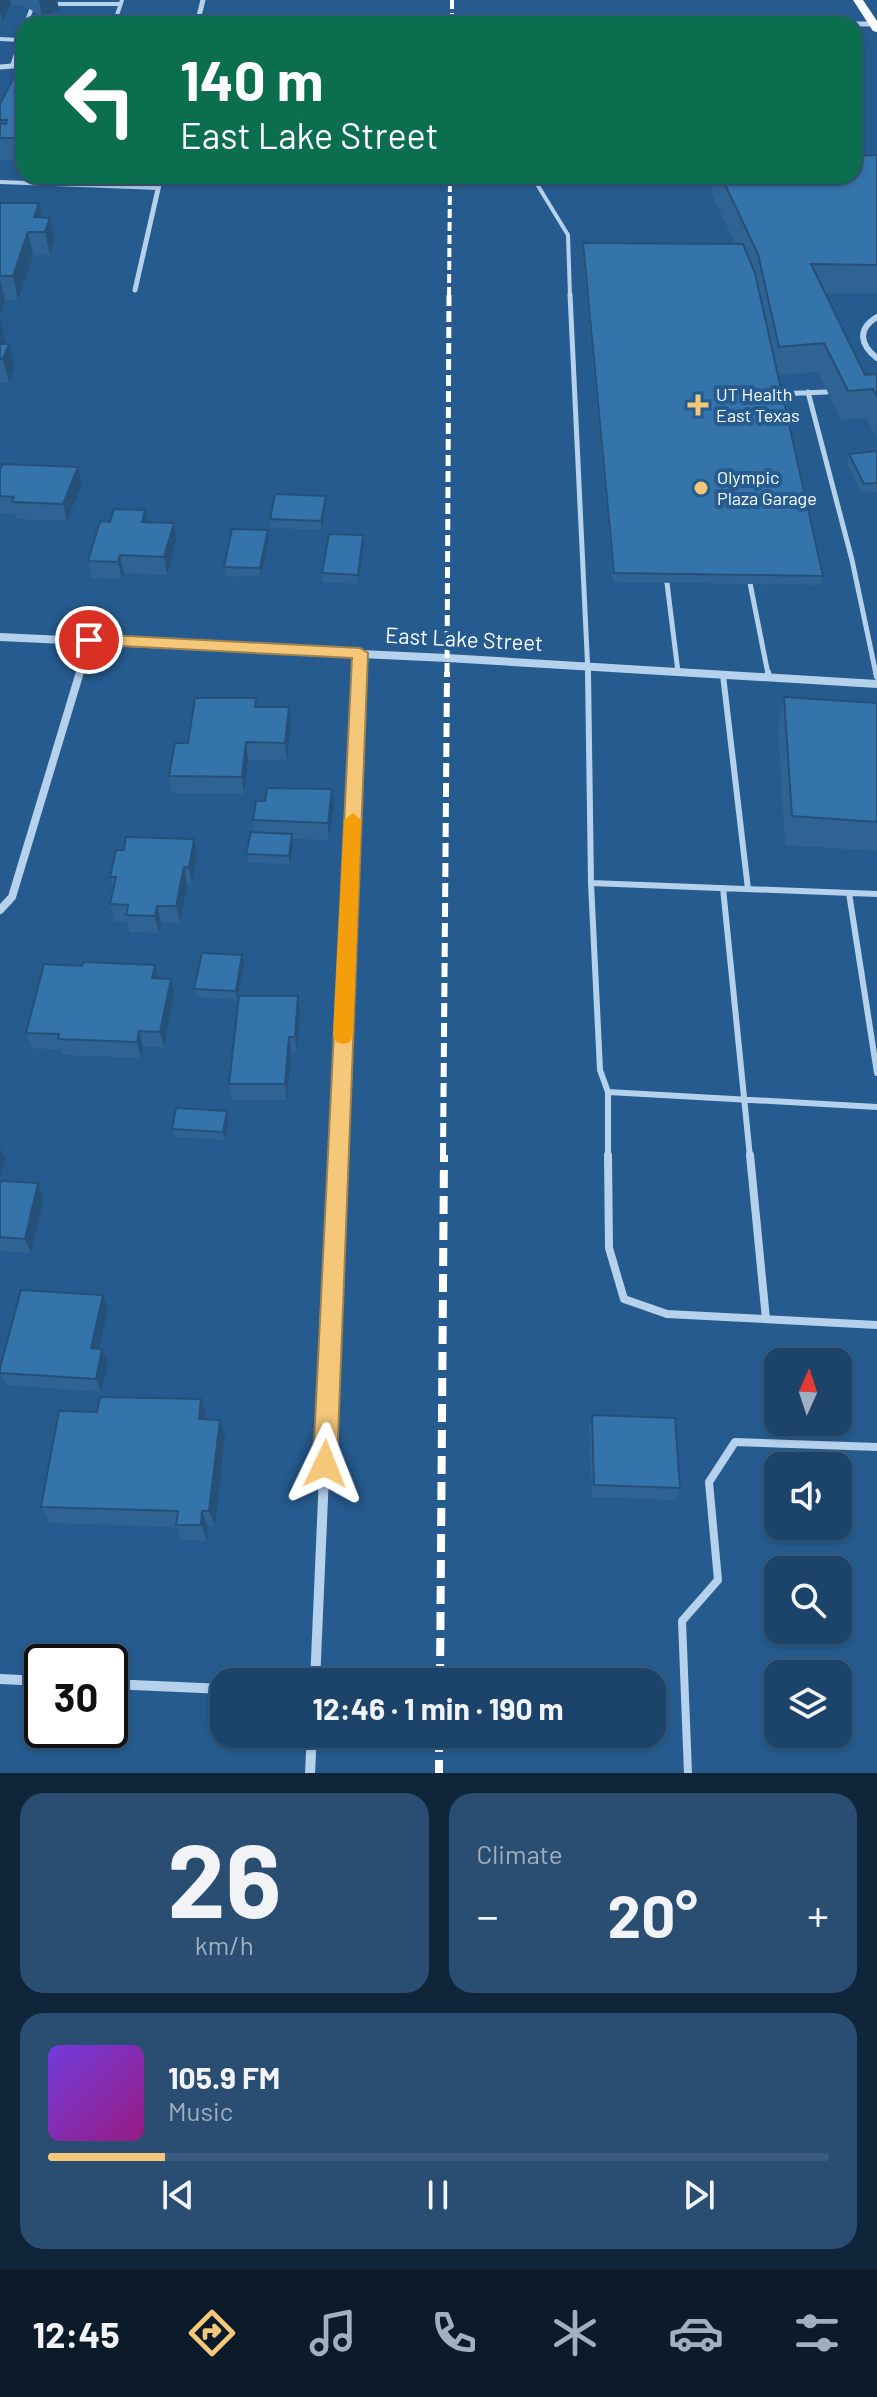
<!DOCTYPE html>
<meta charset="utf-8">
<style>
:root{--surface:#1c446a;--page:#294e72;--text:#f1f3f6;--muted:#a0b0c1;--line:#3a5c7e;--accent:#f5c879}
body{margin:0;font-family:Barlow,sans-serif;background:var(--page);color:var(--text);height:100vh;display:flex;flex-direction:column;font-size:30px;white-space:nowrap}
*{box-sizing:border-box;margin:0}
p{font-size:26px;color:var(--muted)}
.icon{flex:none;width:44px;height:44px;fill:none;stroke:currentColor;stroke-width:2;stroke-linecap:round;stroke-linejoin:round}
.map{position:relative;height:1773px;overflow:hidden}
.sheet{display:flex;flex-direction:column;gap:20px;padding:20px;background:#0f253a;flex:1}
.sheet>*{flex:none}
.guide{position:absolute;left:16px;top:16px;width:846px;height:168px;border-radius:24px;box-shadow:0 2px 6px #0004,0 0 0 2px var(--line);background:#0b6e4f;color:#fff;overflow:hidden}
.needle{width:52px;rotate:3deg}
.controls{position:absolute;left:764px;top:1348px;display:grid;gap:16px}
.controls a{display:grid;place-items:center;width:88px;height:88px;border-radius:16px;background:var(--surface);box-shadow:0 2px 6px #0004,0 0 0 2px var(--line);font-size:40px}
.speed{position:absolute;left:24px;top:1644px;display:flex;gap:16px;font-size:40px;font-weight:700;text-align:center}
.speed>*{display:grid;place-content:center;width:104px;height:104px;border-radius:50%;background:var(--surface);box-shadow:0 2px 6px #0004,0 0 0 2px var(--line);line-height:1}
.speed .limit{border:4px solid #111;border-radius:12px;background:#fff;color:#111}
.pin{position:absolute;display:grid;place-items:center;width:68px;height:68px;color:#fff;margin:-34px;border:4px solid #fff;border-radius:50%;box-shadow:0 2px 8px #0007}
.me{position:absolute;width:88px;margin:-44px;rotate:2deg;stroke-linejoin:round;filter:drop-shadow(0 0 6px #0008)}
.turn{display:flex;align-items:center;gap:28px;height:168px;padding:0 32px;font-size:36px}
.turn .icon{width:104px;height:104px;stroke-width:2.5}
.turn b{display:block;font-size:56px;line-height:68px}
.big{font-size:60px;font-weight:700;line-height:1.1}
.sheet .widget{flex:1;display:flex;flex-direction:column;justify-content:center;gap:12px;min-width:0;padding:0 28px;border-radius:24px;background:var(--page)}
.sheet .dial{align-items:center;gap:0}
.dial b{font-size:104px;line-height:1}
.song{display:flex;align-items:center;gap:24px}
.cover{width:96px;height:96px;border-radius:12px;background:linear-gradient(135deg,hsl(260 70% 55%),hsl(310 70% 35%))}
.played{height:8px;border-radius:4px;background:linear-gradient(90deg,var(--accent) 15%,var(--line) 15%)}
.keys{display:flex;justify-content:space-around;direction:ltr}
.heat{display:flex;justify-content:space-between;align-items:center;font-size:44px;direction:ltr}
.sheet .tiles{flex:1;display:grid;gap:20px;grid-template-columns:1fr 1fr}
.widget:last-child{grid-column:span 2}
.trip{position:absolute;left:210px;top:1668px;width:456px;height:80px;border-radius:24px;background:var(--surface);box-shadow:0 2px 6px #0004,0 0 0 2px var(--line);font-weight:700;line-height:80px;text-align:center}
.dock{display:flex;height:128px;justify-content:space-around;align-items:center;background:#0b1b2a;color:var(--muted)}
.dock .icon{width:56px;height:56px}
.dock .current{color:var(--accent)}
.dock b{font-size:36px;color:var(--text)}
.map>svg:first-child{display:block}
</style>
<div class="map">
<svg width="877" height="1773" viewBox="0 0 877 1773">
<rect width="100%" height="100%" fill="#255b8e"/>
<g fill="none" stroke-linecap="round" stroke-linejoin="round">
<path stroke="#b5d1eb" stroke-width="4" d="M52,4H121
M26,24L31,10
M114,24L122,0
M0,39L20,40
M12,66L24,29
M17,83L24,70
M532,176L568,235L570,296
M0,182L158,188"/>
<path stroke="#b5d1eb" stroke-width="5" d="M570,294L588,674
M808,392L852,560L876,674
M776,394L827,392
M667,583L678,672
M750,583L768,674"/>
<path stroke="#b5d1eb" stroke-width="6" d="M588,672L591,883L877,894
M768,672L769,678
M876,672L877,677
M723,675L748,889
M591,883L600,1070L608,1092
M723,888L750,1157
M849,893L877,1073
M608,1157V1092L877,1107"/>
<path stroke="#b5d1eb" stroke-width="8" d="M608,1155L609,1248L624,1299L667,1314L877,1325
M750,1155L766,1319
M688,1773L682,1621L718,1580L709,1482L735,1442L877,1447"/>
<path stroke="#b5d1eb" stroke-width="5" d="M197,24L203,0
M805,24H874
M0,67L24,65
M135,290L161,176"/>
<path stroke="#b5d1eb" stroke-width="6" d="M877,317C857,329 860,345 877,358
M79,674L89,640
M359,674L360,653"/>
<path stroke="#b5d1eb" stroke-width="8" d="M0,910L12,897L80,672
M338,1157L359,672"/>
<path stroke="#b5d1eb" stroke-width="10" d="M0,1679L42,1681
M315,1682L338,1155
M110,1684L224,1689
M310,1773L312,1734"/>
<path fill="#b5d1eb" fill-rule="evenodd" d="M0,633L447,654L877,680V688L447,662L0,641Z"/>
<path fill="#f9fcff" fill-rule="evenodd" d="M853,0H863L877,21V32L873,31Z"/>
<path stroke="#fff" stroke-width="4" stroke-dasharray="9 4" stroke-linecap="butt" d="M452,0V24
M449,296L450,176"/>
<path stroke="#fff" stroke-width="5" stroke-dasharray="11 5" stroke-linecap="butt" d="M447,674L449,294"/>
<path stroke="#fff" stroke-width="6" stroke-dasharray="14 6" stroke-linecap="butt" d="M443,1157L447,672"/>
<path stroke="#fff" stroke-width="8" stroke-dasharray="18 8" stroke-linecap="butt" d="M440,1682L444,1155
M439,1734V1773"/>
</g>
<path fill="#2e6393" d="M0,0H57L59,10L42,16L22,5H11L2,22H0Z
M24,78V161L0,160V104Z
M877,155V293H825L865,375L877,374V438L866,418L841,420L818,372L778,375L823,576L821,585L613,582L582,252L583,243L735,244L711,192L714,176H854Z
M0,203H39L42,217L50,218L55,241L50,255L33,256L18,300H5L0,315Z
M0,317L6,344H9L15,368L9,383H0Z
M877,451V492L861,493L847,463L849,454Z
M0,470L82,484L67,521L16,519L15,514L0,513Z
M326,496V506L322,530L271,528L270,519Z
M147,522L176,541L167,575L124,573L122,579L92,578L88,561Z
M268,530L269,539L261,577L225,576L224,567Z
M363,535L364,544L358,584L323,582L322,573Z
M784,697L877,703V851L785,845L778,726Z
M256,698L257,707L291,724L287,760H248L244,794L172,793L169,776L188,743Z
M332,789L334,806L329,840L293,839L290,865L248,862L246,854L254,832L253,820L265,801Z
M194,839L197,856L192,884H187L180,923L161,922L159,933L130,932L127,922L114,921L110,904L113,889L110,877L124,850Z
M244,964L237,1000L196,997L194,989Z
M155,965L158,978L174,995L164,1047H143L141,1058L63,1055L61,1050L32,1048L26,1033L82,966Z
M298,996L300,1012L297,1053H291L287,1100H232L229,1084Z
M229,1119L225,1140L174,1137L172,1129Z
M0,1181L38,1183L44,1198L31,1253L0,1251Z
M103,1295L108,1309L99,1349L108,1362L101,1392L6,1385L0,1375V1368Z
M201,1399L206,1416V1420H220L225,1437L215,1526H208L207,1541L182,1540L177,1527L50,1523L41,1507L97,1412Z
M592,1415L680,1488L676,1500L592,1497L589,1428Z"/>
<path fill="#255078" d="M0,0H10L11,5L2,22L0,13Z
M39,0H57L59,10L42,16Z
M39,203L44,226L34,217Z
M50,218L55,241L50,255L45,232Z
M28,232L33,256L18,300L13,276Z
M0,279L5,300L0,315Z
M0,317L7,349L9,344L15,368L9,383L3,359H0Z
M78,467L82,484L67,521L63,504Z
M326,496V506L322,530L321,521Z
M145,510L148,528L142,522Z
M174,523L176,541L167,575L164,557Z
M268,530L269,539L261,577L260,568Z
M363,535L364,544L358,584V575Z
M120,555L124,573L122,579L118,562Z
M289,707L291,724L287,760L285,743Z
M246,742L248,760L244,794L242,777Z
M332,789L334,806L329,840L328,823Z
M292,834L293,843L290,865L289,856Z
M194,839L197,856L192,884L189,868Z
M184,867L187,884L180,923L176,906Z
M157,906L161,922L159,933L155,916Z
M242,955L244,964L237,1000L236,991Z
M155,965L158,982L152,978Z
M171,979L174,995L164,1047L160,1032Z
M298,996L300,1012L297,1053L295,1037Z
M139,1031L143,1047L141,1058L137,1042Z
M289,1037L291,1053L287,1100L285,1084Z
M227,1111L229,1119L225,1140L223,1132Z
M0,1148L5,1159L0,1177Z
M38,1183L44,1198L31,1253L25,1239Z
M103,1295L108,1309L96,1361L91,1348Z
M102,1349L108,1362L101,1392L96,1379Z
M201,1399L206,1416L204,1436L199,1419Z
M220,1420L225,1437L215,1526L209,1511Z
M202,1511L208,1526L207,1541L201,1525Z"/>
<path fill="#3573ab" stroke="#255078" stroke-width="2" d="M14,77L24,78V121H19L18,123L24,124V138H0V123L6,124L7,120H0V104Z
M877,155V265L811,264L865,375L877,374V396L873,389L848,391L824,343L779,347L758,254L721,176H854V156Z
M0,203H39L34,217L50,218L45,232H28L13,276H0Z
M583,243L743,244L755,273L823,576L614,573Z
M0,344H9L3,359H0Z
M877,451V483L864,484L849,454Z
M2,464L78,467L63,504L12,502L14,497L0,496V470Z
M275,494L326,496L321,521L270,519Z
M114,509L145,510L142,522L174,523L164,557L120,555L118,562L88,561L100,521L110,522Z
M232,529L268,530L260,568L224,567Z
M329,534L363,535L358,575L322,573Z
M784,697L877,703V822L792,816Z
M195,698H256L255,707H289L285,743L246,742L242,777L169,776L175,743H188Z
M267,788L332,789L328,823L253,820L256,801H265Z
M251,832L292,834L289,856L246,854Z
M126,837L194,839L189,868L184,867L176,906H157L155,916L126,915L128,905L110,904L116,877H110L116,850H124Z
M202,953L242,955L236,991L194,989Z
M83,962L155,965L152,978L171,979L160,1032L139,1031L137,1042L58,1039L59,1034L26,1033L44,964L82,966Z
M239,996H298L295,1037H289L285,1084H229Z
M176,1108L227,1111L223,1132L172,1129Z
M0,1181L38,1183L25,1239L0,1237Z
M21,1290L103,1295L91,1348L102,1349L96,1379L0,1373V1368Z
M100,1397L201,1399L199,1419L220,1420L209,1511H202L201,1525H176L178,1511L41,1507L59,1411L97,1412Z
M592,1415L675,1418L680,1488L594,1485Z"/>
<path fill="#f5c879" stroke="#9f824f" stroke-width="2" d="M89,634L360,648L368,653L337,1464L333,1472L325,1476L316,1472L313,1464L352,658L84,644L81,640Z"/>
<path fill="#f59e0b" d="M353,813L361,820L353,1036L350,1042L343,1044L336,1042L333,1036L344,820Z"/>
<g fill="#f5c879" stroke="#255b8e" stroke-width="3">
<path d="M694 393h8v8h8v8h-8v8h-8v-8h-8v-8h8z"/>
<circle cx="701" cy="488" r="8"/>
</g>
<g text-anchor="middle" stroke-width="8" stroke-linejoin="round" paint-order="stroke">
<g font-size="18" fill="#fff" stroke="#255b8e" text-anchor="start">
<text x="716" y="401">UT Health<tspan x="716" dy="21">East Texas</tspan></text>
<text x="717" y="484">Olympic<tspan x="717" dy="21">Plaza Garage</tspan></text>
</g>
<g font-size="22" fill="#fff" stroke="#255b8e">
<text transform="translate(464 639) rotate(3)" y="8">East Lake Street</text>
</g>
</g>
</svg>
<div class="controls">
<a><svg class="needle" viewBox="-14 -14 28 28"><path d="M0-13l5 13h-10z" fill="#e53935"/><path d="M0 13l5-13h-10z" fill="#a0b0c1"/></svg></a>
<a><svg class="icon" aria-label="sound" viewBox="0 0 24 24"><path d="M4 9h4l5-4v14l-5-4H4zM17 9q2 3 0 6"/></svg></a>
<a><svg class="icon" aria-label="search" viewBox="0 0 24 24"><circle cx="10" cy="10" r="6"/><path d="M15 15l6 6"/></svg></a>
<a><svg class="icon" aria-label="layers" viewBox="0 0 24 24"><path d="M12 4l9 5-9 5-9-5zM3 14l9 5 9-5"/></svg></a>
</div>
<div class="speed"><div class="limit">30</div></div>
<div class="pin" style="left:89px;top:640px;background:#d93025"><svg class="icon" aria-label="arrive" viewBox="0 0 24 24"><path d="M6 21V4h12l-3 4 3 4H6"/></svg></div>
<svg class="me" style="left:325px;top:1464px" viewBox="-20 -20 40 40"><path d="M0-17L14 15 0 8-14 15z" fill="#f5c879" stroke="#fff" stroke-width="4"/></svg>
<div class="trip">12:46 · 1 min · 190 m</div>
<div class="guide">
<div class="turn"><svg class="icon" aria-label="left" viewBox="0 0 24 24"><path d="M17 20v-9H6M10 6l-5 5 5 5"/></svg><div><b>140 m</b>East Lake Street</div></div>
</div>
</div>
<section class="sheet">
<div class="tiles">
<div class="widget dial"><b>26</b><p>km/h</p></div>
<div class="widget"><p>Climate</p>
<div class="heat"><a>−</a><b class="big">20°</b><a>+</a></div>
</div>
<div class="widget">
<div class="song"><i class="cover"></i><div><b>105.9 FM</b><p>Music</p></div></div>
<div class="played"></div>
<div class="keys"><svg class="icon" aria-label="previous" viewBox="0 0 24 24"><path d="M18 5L8 12l10 7zM5 5v14"/></svg><svg class="icon" aria-label="pause" viewBox="0 0 24 24"><path d="M8 5v14M16 5v14"/></svg><svg class="icon" aria-label="next" viewBox="0 0 24 24"><path d="M6 5l10 7-10 7zM19 5v14"/></svg></div>
</div>
</div>
</section>
<nav class="dock">
<b>12:45</b>
<svg class="icon current" aria-label="directions" viewBox="0 0 24 24"><path d="M12 3l9 9-9 9-9-9zM9 14v-3h6M13 9l2 2-2 2"/></svg>
<svg class="icon" aria-label="music" viewBox="0 0 24 24"><path d="M9 18V5l10-2v13"/><circle cx="6" cy="18" r="3"/><circle cx="16" cy="16" r="3"/></svg>
<svg class="icon" aria-label="phone" viewBox="0 0 24 24"><path d="M5 4h4l2 5-3 2q2 4 5 5l2-3 5 2v4C11 20 4 13 5 4z"/></svg>
<svg class="icon" aria-label="climate" viewBox="0 0 24 24"><path d="M12 3v18M4 7l16 10M4 17L20 7"/></svg>
<svg class="icon" aria-label="car" viewBox="0 0 24 24"><path d="M5 17H2v-5l4-1 3-4h7l3 4 3 1v5h-3M9 17h6M6 11h13"/><circle cx="7" cy="17" r="2"/><circle cx="17" cy="17" r="2"/></svg>
<svg class="icon" aria-label="filters" viewBox="0 0 24 24"><path d="M4 7h16M4 17h16"/><circle cx="9" cy="7" r="2"/><circle cx="15" cy="17" r="2"/></svg>
</nav>
